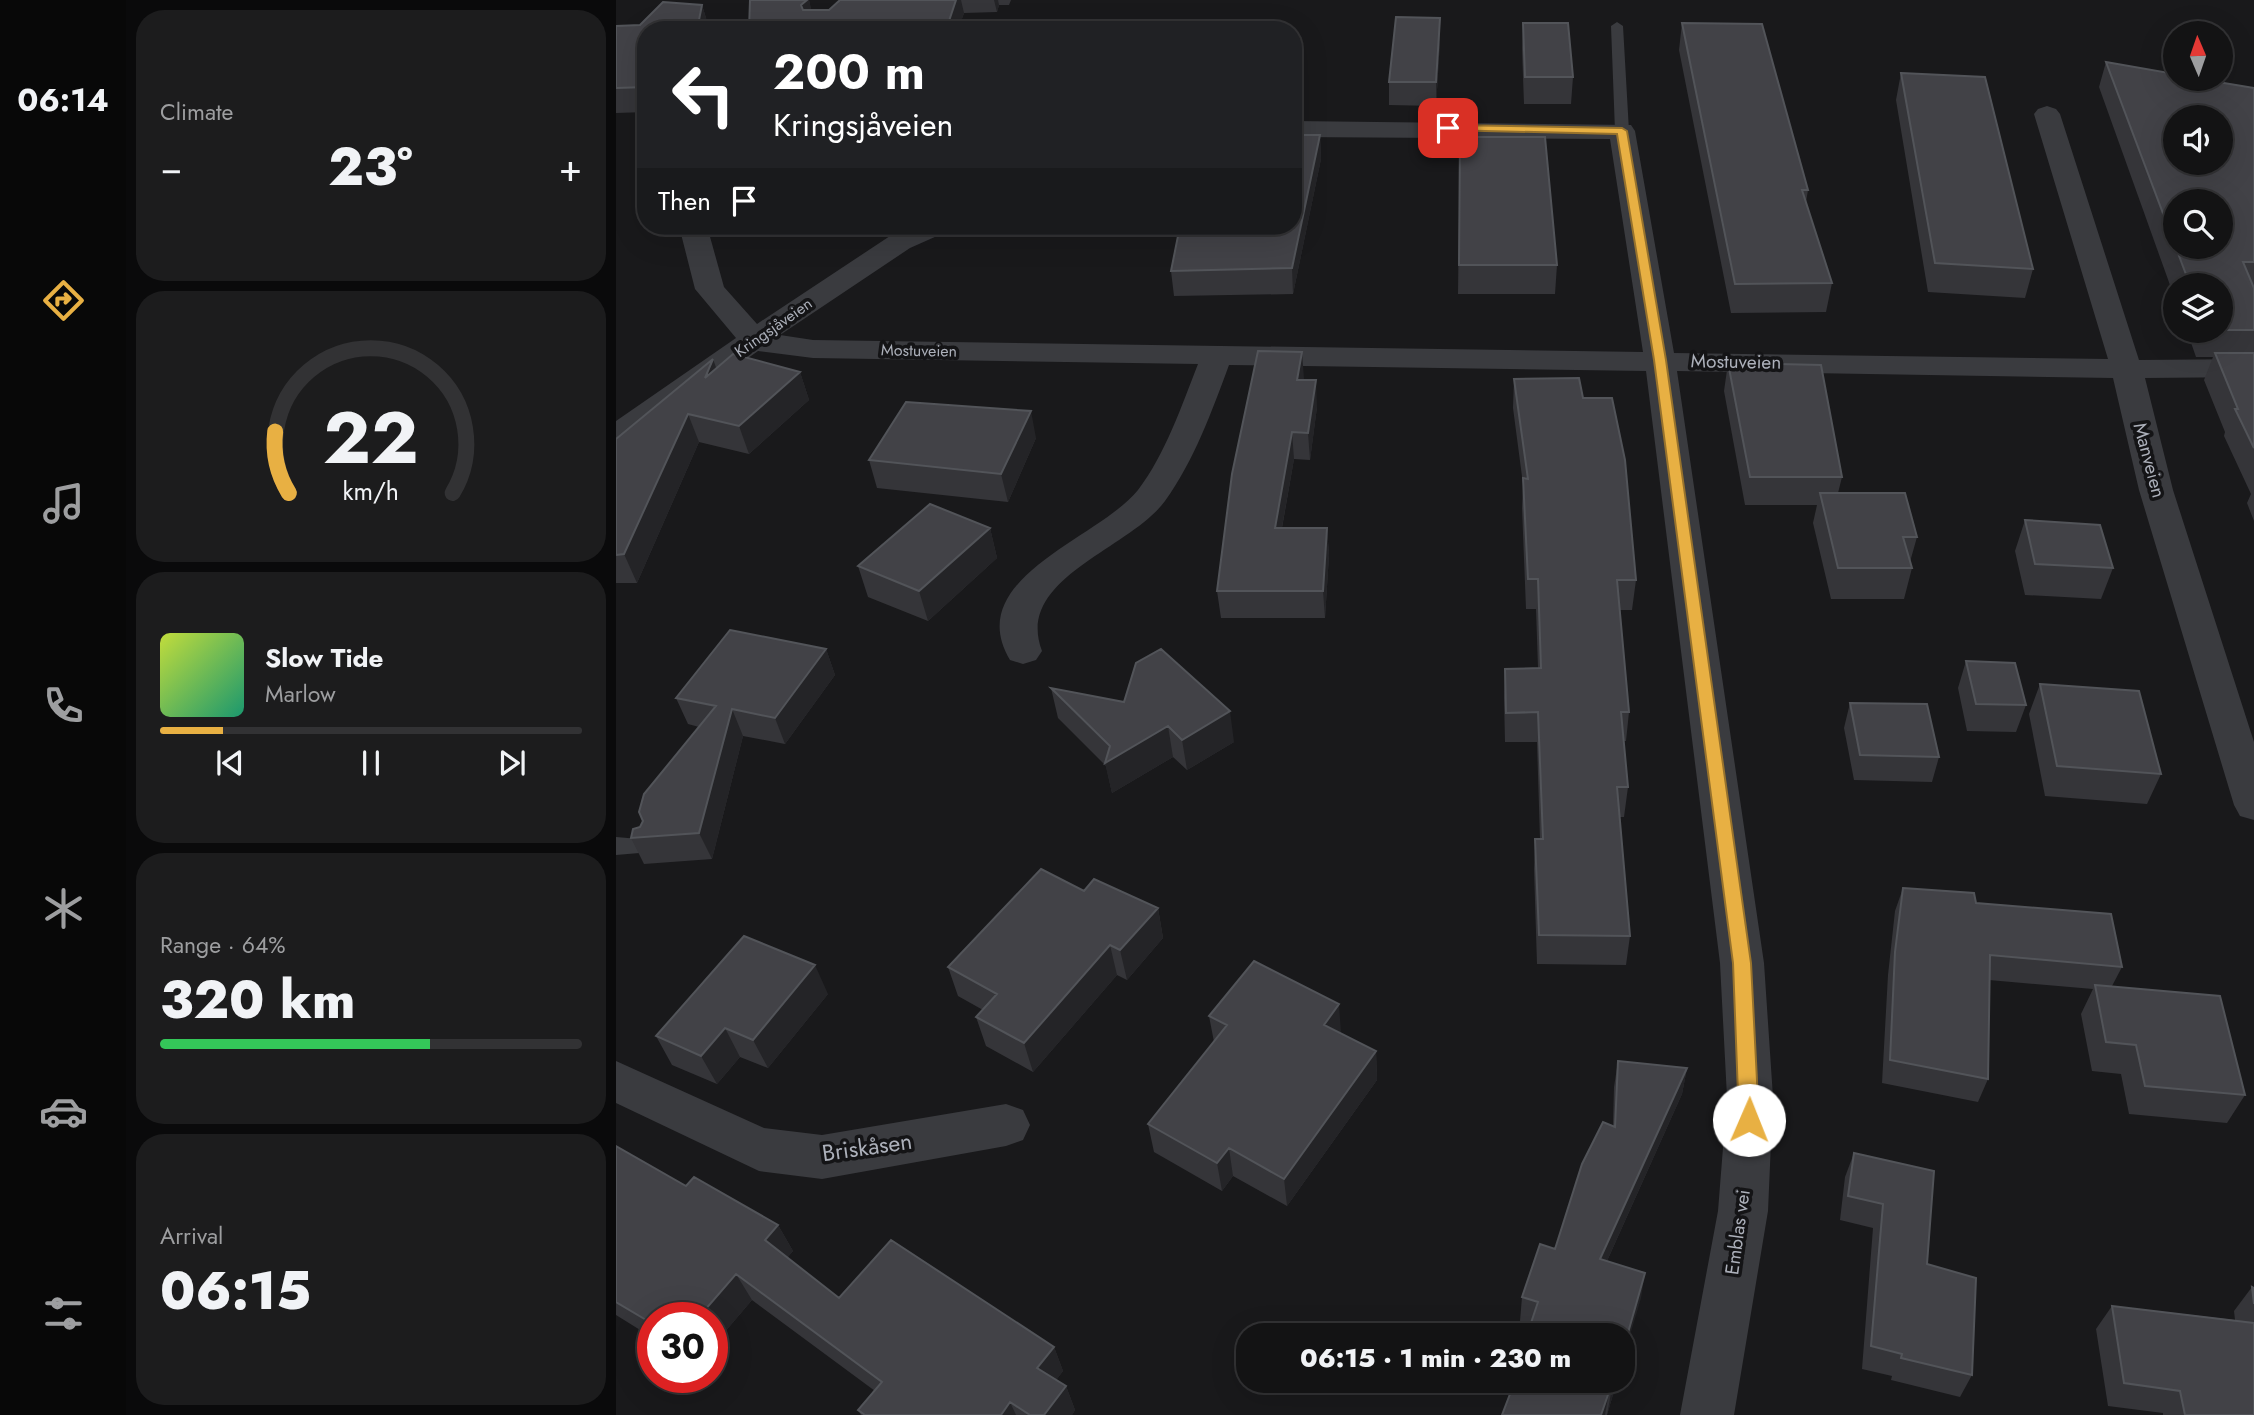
<!DOCTYPE html>
<meta charset="utf-8">
<style>
:root{--surface:#131314;--page:#1c1c1d;--text:#f1f3f6;--muted:#9d9ea0;--line:#323234;--accent:#e8b043}
body{margin:0;font-family:Jost,sans-serif;background:var(--page);color:var(--text);height:100vh;display:flex;flex-direction:column;font-size:26px;white-space:nowrap}
*{box-sizing:border-box;margin:0}
p{font-size:23px;color:var(--muted)}
.icon{flex:none;width:38px;height:38px;fill:none;stroke:currentColor;stroke-width:2;stroke-linecap:round;stroke-linejoin:round}
.map{position:relative;flex:1;overflow:hidden}
.panel{display:flex;flex-direction:column;gap:10px;padding:10px;background:#0a0a0b;width:490px}
.panel>*{flex:none}
.guide{position:absolute;left:21px;top:21px;width:665px;height:214px;border-radius:28px;box-shadow:0 7px 28px #0002,0 0 0 2px var(--line);background:#202124;color:#fff;overflow:hidden}
.needle{width:46px;rotate:358deg}
.tools{position:absolute;left:1547px;top:21px;display:grid;gap:14px}
.tools a{display:grid;place-items:center;width:70px;height:70px;border-radius:50%;background:var(--surface);box-shadow:0 7px 28px #0002,0 0 0 2px var(--line);font-size:35px}
.speed{position:absolute;left:21px;top:1302px;display:flex;gap:14px;font-size:35px;font-weight:700;text-align:center}
.speed>*{display:grid;place-content:center;width:91px;height:91px;border-radius:50%;background:var(--surface);box-shadow:0 7px 28px #0002,0 0 0 2px var(--line);line-height:1}
.speed .limit{border:10px solid #d22;background:#fff;color:#111}
.pin{position:absolute;display:grid;place-items:center;width:60px;height:60px;color:#fff;margin:-30px;border-radius:14px;box-shadow:0 4px 10px #0006}
.me{position:absolute;width:77px;margin:-38px;rotate:1deg;stroke-linejoin:round;filter:drop-shadow(0 0 5px #0008)}
.turn{display:flex;align-items:center;gap:24px;height:147px;padding:0 21px;font-size:32px}
.turn .icon{width:91px;height:91px;stroke-width:2.5}
.turn b{display:block;font-size:49px;line-height:60px}
.then{display:flex;align-items:center;height:66px;padding:0 21px;background:#0003;gap:14px;font-size:26px}
.big{font-size:52px;font-weight:800;line-height:1.1}
.panel .card{flex:1;display:flex;flex-direction:column;justify-content:center;gap:10px;min-width:0;padding:0 24px;border-radius:28px;background:var(--page)}
.panel .dial{align-items:center;gap:0}
.dial svg{height:182px;overflow:visible;fill:none;stroke:var(--line);stroke-width:7;stroke-linecap:round;text-anchor:middle}
.dial text{fill:var(--text);stroke:none}
.song{display:flex;align-items:center;gap:21px}
.cover{width:84px;height:84px;border-radius:10px;background:linear-gradient(135deg,hsl(70 70% 55%),hsl(160 70% 35%))}
.played{height:7px;border-radius:4px;background:linear-gradient(90deg,var(--accent) 15%,var(--line) 15%)}
.keys{display:flex;justify-content:space-around;direction:ltr}
.heat{display:flex;justify-content:space-between;align-items:center;font-size:38px;direction:ltr}
.charge{height:10px;border-radius:5px;background:linear-gradient(90deg,#34c759 64%,var(--line) 0)}
.trip{position:absolute;left:620px;top:1323px;width:399px;height:70px;border-radius:28px;background:var(--surface);box-shadow:0 7px 28px #0002,0 0 0 2px var(--line);font-weight:800;line-height:70px;text-align:center}
main{display:flex;flex:1;min-height:0}
.menu{display:flex;flex-direction:column;width:126px;justify-content:space-around;align-items:center;background:#080808;color:var(--muted)}
.menu .icon{width:49px;height:49px}
.menu .selected{color:var(--accent)}
.menu b{font-size:32px;color:var(--text)}
.map>svg:first-child{display:block}
</style>
<main>
<nav class="menu">
<b>06:14</b>
<svg class="icon selected" aria-label="directions" viewBox="0 0 24 24"><path d="M12 3l9 9-9 9-9-9zM9 14v-3h6M13 9l2 2-2 2"/></svg>
<svg class="icon" aria-label="music" viewBox="0 0 24 24"><path d="M9 18V5l10-2v13"/><circle cx="6" cy="18" r="3"/><circle cx="16" cy="16" r="3"/></svg>
<svg class="icon" aria-label="phone" viewBox="0 0 24 24"><path d="M5 4h4l2 5-3 2q2 4 5 5l2-3 5 2v4C11 20 4 13 5 4z"/></svg>
<svg class="icon" aria-label="climate" viewBox="0 0 24 24"><path d="M12 3v18M4 7l16 10M4 17L20 7"/></svg>
<svg class="icon" aria-label="car" viewBox="0 0 24 24"><path d="M5 17H2v-5l4-1 3-4h7l3 4 3 1v5h-3M9 17h6M6 11h13"/><circle cx="7" cy="17" r="2"/><circle cx="17" cy="17" r="2"/></svg>
<svg class="icon" aria-label="filters" viewBox="0 0 24 24"><path d="M4 7h16M4 17h16"/><circle cx="9" cy="7" r="2"/><circle cx="15" cy="17" r="2"/></svg>
</nav>
<section class="panel">
<div class="card"><p>Climate</p>
<div class="heat"><a>−</a><b class="big">23°</b><a>+</a></div>
</div>
<div class="card dial"><svg viewBox="0 0 100 80">
<path d="M14 69A42 42 0 1 1 86 69"/>
<path d="M14 69A42 42 0 0 1 8 42" stroke="#e8b043"/>
<text x="50" y="56" font-size="32" font-weight="700">22</text>
<text x="50" y="72" font-size="11">km/h</text>
</svg></div>
<div class="card">
<div class="song"><i class="cover"></i><div><b>Slow Tide</b><p>Marlow</p></div></div>
<div class="played"></div>
<div class="keys"><svg class="icon" aria-label="previous" viewBox="0 0 24 24"><path d="M18 5L8 12l10 7zM5 5v14"/></svg><svg class="icon" aria-label="pause" viewBox="0 0 24 24"><path d="M8 5v14M16 5v14"/></svg><svg class="icon" aria-label="next" viewBox="0 0 24 24"><path d="M6 5l10 7-10 7zM19 5v14"/></svg></div>
</div>
<div class="card"><p>Range · 64%</p><b class="big">320 km</b><div class="charge"></div></div>
<div class="card"><p>Arrival</p><b class="big">06:15</b></div>
</section>
<div class="map">
<svg width="1638" height="1415" viewBox="0 0 1638 1415">
<rect width="100%" height="100%" fill="#19191b"/>
<g fill="none" stroke-linecap="round" stroke-linejoin="round">
<path fill="#3a3b3f" fill-rule="evenodd" d="M1001,22L1007,26L1013,131L1006,135L999,131L995,26Z
M0,837L35,840L38,846L35,852L0,855Z"/>
<path fill="#3a3b3f" fill-rule="evenodd" d="M1431,106L1440,109L1444,114L1523,360L1638,359V377L1529,378L1557,490L1638,742V820L1624,816L1618,805L1523,490L1497,378L1061,371L1148,963L1157,1097L1152,1211L1118,1415H1064L1102,1211L1111,1097L1104,963L1030,371L613,365C596,411 578,461 549,501C513,550 398,578 426,651L420,660L407,664L394,660C345,578 483,539 522,490C549,455 566,405 582,364L197,358L142,351L12,443L0,446V421L120,338L79,289L63,226H91L108,287L141,324L274,236L297,226H334L330,232L294,248L164,335L197,340L1027,352L994,139L677,137V121L1015,125L1019,131L1058,353L1492,359L1418,114L1422,109Z
M0,1061L148,1128L206,1135L390,1104L407,1110L414,1125L407,1140L390,1146L206,1179L143,1171L0,1103Z"/>
</g>
<path fill="#353539" d="M134,0H193L195,10H213L224,0H395L393,5H383L381,12L348,13L342,30H133Z
M86,5L93,28L30,30V112L0,113V26L24,25Z
M824,18V41L820,106L773,105V82Z
M907,23L957,77L955,104H908L906,49Z
M1066,23L1192,190L1190,202L1216,283L1210,312L1115,313L1063,50Z
M1490,62L1638,88V521L1631,503L1635,494L1608,436L1609,432L1588,380L1597,357H1580L1571,331H1605V285H1559V299L1483,87Z
M1285,73L1417,269L1409,298L1312,292L1280,100Z
M704,135L705,159L677,294L558,296L555,271Z
M844,137L941,265L939,294H842Z
M1112,363L1226,477L1222,493L1301,537L1294,562L1296,568L1288,599H1215L1197,523L1201,505H1129L1108,391Z
M100,368L184,372L193,400L133,454L83,442L21,583H0V439Z
M898,379L967,398L1020,580L1016,610H1004L1013,712L1010,741H1008L1012,787L1008,817H1004L1014,936L1010,965L921,964L918,869L919,839H924L921,742H889L888,698L889,669L922,668L920,609H910L906,508L907,484L897,408Z
M688,380L701,407L694,460L678,459L666,528H711L713,555L709,618H605L601,591Z
M420,438L392,502L261,488L253,460Z
M1409,520L1497,568L1485,599L1409,595L1399,551Z
M374,528L381,558L312,621L252,597L242,566Z
M210,649L219,675L169,744L127,736L96,859L28,864L15,838L24,827L83,727L72,724L60,698Z
M1350,661L1410,705L1400,732L1351,731L1342,688Z
M1424,684L1545,774L1531,804L1429,796L1413,714Z
M435,688L618,742L571,770L557,757L496,793L490,766L442,718Z
M1234,703L1323,757L1316,782L1238,780L1228,728Z
M1287,888L1360,903L1506,967L1496,986L1629,1095L1611,1123L1513,1114L1505,1074L1476,1071L1465,1014L1477,989L1373,980L1372,1079L1362,1102L1266,1083L1272,975L1279,911Z
M468,891L542,908L547,938L511,980L501,975L417,1072L370,1046L360,1017L367,1010L342,996L332,967Z
M212,994L152,1068L124,1057L101,1084L56,1065L40,1036Z
M593,1016L725,1033L760,1051L761,1080L671,1206L617,1176L606,1191L538,1152L532,1124L598,1042Z
M1002,1061L1071,1068L1066,1094L991,1261L1025,1298L914,1325L904,1321L906,1297L939,1249L997,1125L998,1087Z
M0,1146L70,1186L162,1225L177,1251L171,1258L223,1298L438,1347L447,1371L440,1380L450,1386L459,1410L456,1415H245L242,1410L259,1391L136,1300L96,1347V1318H37V1338L0,1315Z
M1238,1153L1311,1264L1356,1375L1344,1397L1275,1380L1276,1376L1246,1369L1257,1228L1224,1220L1229,1177Z
M1636,1287L1638,1288V1415H1547V1413L1492,1406L1480,1329L1496,1306L1619,1320L1618,1311Z
M899,1381H1001L991,1415H886Z"/>
<path fill="#242427" d="M191,0H193L198,21L191,28L185,5Z
M340,0H345L348,13L342,30H330Z
M378,0H382L383,5L381,12Z
M86,5L93,28V30H81Z
M824,18V41L820,106V82Z
M704,135L705,159L677,294L676,268Z
M686,352L688,379L683,407L681,380Z
M97,359L107,387L89,378Z
M184,372L193,400L133,454L123,426Z
M700,380L701,407L694,460L692,433Z
M415,411L420,438L392,502L385,474Z
M72,414L83,442L21,583L8,554Z
M676,432L678,459L661,555L659,528Z
M374,528L381,558L312,621L303,591Z
M711,528L713,555L709,618L707,591Z
M210,649L219,675L169,744L159,718Z
M116,709L127,736L96,859L83,833Z
M614,711L618,742L571,770L566,740Z
M552,726L557,757L496,793L489,763Z
M542,908L547,938L511,980L504,950Z
M494,945L501,975L417,1072L408,1043Z
M199,965L212,994L152,1068L137,1040Z
M723,1004L725,1033L708,1025Z
M109,1028L124,1057L101,1084L85,1056Z
M760,1051L761,1080L671,1206L668,1179Z
M1071,1068L1066,1094L981,1283L984,1259Z
M613,1148L617,1176L606,1191L601,1163Z
M162,1225L177,1251L164,1266L149,1240Z
M1029,1273L1025,1298L1006,1362V1354Z
M120,1274L136,1300L96,1347V1318H82Z
M438,1347L447,1371L431,1392L421,1368Z
M999,1381H1001L991,1415L995,1393Z
M450,1386L459,1410L456,1415H428Z
M993,1392L989,1415H985Z
M394,1402L400,1415H385Z"/>
<path fill="#424247" stroke="#525459" stroke-width="2" fill-rule="evenodd" d="M134,0H191L185,5L187,10H213L224,0H340L330,30H133Z
M47,2L86,5L81,30H30V87L0,88V26L24,25Z
M780,17L824,18L820,82H773Z
M907,23H952L957,77H909Z
M1066,23L1146,24L1192,190H1186L1216,283L1119,284Z
M1490,62L1559,74V79H1584L1638,88V262H1627L1638,288V330H1605V285H1574ZM1559,117H1605V163H1559ZM1559,201H1605V247H1559Z
M1285,73L1369,77L1417,269L1319,263Z
M677,135H704L676,268L555,271L564,226H677Z
M844,137H929L941,265H843Z
M642,351L686,352L681,380H700L692,433L676,432L659,528H711L707,591H601L616,474Z
M1599,353H1638V448L1619,409H1622Z
M117,354L184,372L123,426L72,414L8,554L0,555V439L97,359L89,378Z
M1112,363L1205,365L1226,477H1134Z
M963,378L967,398H996L1009,460L1020,580H1001L1013,712H1005L1012,787H1001L1014,936L923,935L919,839H927L922,712L890,713L889,669L925,668L922,579H912L907,478L912,479L898,379Z
M290,402L415,411L385,474L253,460Z
M1204,493H1289L1301,537H1287L1296,568H1222Z
M314,504L374,528L303,591L242,566Z
M1409,520L1484,525L1497,568L1419,564Z
M114,630L210,649L159,718L116,709L83,833L15,838L17,829L24,827L27,821L23,812L28,794L100,706L60,698Z
M545,649L614,711L566,740L552,726L489,763L494,746L435,688L508,702L520,663Z
M1350,661L1399,663L1410,705L1360,704Z
M1424,684L1523,691L1545,774L1441,766Z
M1234,703L1311,704L1323,757L1244,755Z
M425,869L468,891L478,879L542,908L504,950L494,945L408,1043L360,1017L381,994L332,967Z
M1287,888L1358,893L1360,903L1495,914L1506,967L1374,955L1372,1079L1274,1060L1279,952Z
M128,936L199,965L137,1040L109,1028L85,1056L40,1036Z
M638,961L723,1004L708,1025L760,1051L668,1179L613,1148L601,1163L532,1124L611,1025L593,1016Z
M1479,985L1604,996L1629,1095L1529,1086L1520,1045L1490,1042Z
M1002,1061L1071,1068L984,1259L1029,1273L1006,1354V1335H911L922,1302L906,1297L924,1244L939,1249L966,1164L987,1122L999,1127Z
M0,1146L70,1186L78,1177L162,1225L149,1240L223,1298L275,1240L438,1347L421,1368L450,1386L428,1415H414L394,1402L385,1415H249L242,1410L266,1382L120,1274L82,1318H37V1324L0,1302Z
M1238,1153L1318,1171L1311,1264L1360,1278L1356,1375L1285,1358L1286,1354L1255,1346L1267,1204L1232,1196Z
M1636,1287L1638,1288V1304Z
M1496,1306L1638,1323V1415H1569L1564,1391L1508,1383Z
M899,1381H999L995,1393L993,1392L985,1415H886Z"/>
<path fill="#e8b043" stroke="#97722c" stroke-width="2" d="M832,125L1006,128L1011,131L1050,360L1135,963L1143,1120L1140,1126L1133,1128L1126,1126L1123,1120L1117,963L1038,360L1001,134L828,130V126Z"/>
<g text-anchor="middle" stroke-width="7" stroke-linejoin="round" paint-order="stroke">
<g font-size="16" fill="#acb0ba" stroke="#141416">
<text transform="translate(157 327) rotate(-35)" y="6">Kringsjåveien</text>
<text transform="translate(303 350) rotate(1)" y="6">Mostuveien</text>
</g>
<g font-size="19" fill="#acb0ba" stroke="#141416">
<text transform="translate(1120 361) rotate(1)" y="7">Mostuveien</text>
<text transform="translate(1534 460) rotate(75)" y="7">Manveien</text>
<text transform="translate(1121 1232) rotate(-82)" y="7">Emblas vei</text>
</g>
<g font-size="23" fill="#acb0ba" stroke="#141416">
<text transform="translate(251 1147) rotate(-8)" y="8">Briskåsen</text>
</g>
</g>
</svg>
<div class="tools">
<a><svg class="needle" viewBox="-14 -14 28 28"><path d="M0-13l5 13h-10z" fill="#e53935"/><path d="M0 13l5-13h-10z" fill="#9d9ea0"/></svg></a>
<a><svg class="icon" aria-label="sound" viewBox="0 0 24 24"><path d="M4 9h4l5-4v14l-5-4H4zM17 9q2 3 0 6"/></svg></a>
<a><svg class="icon" aria-label="search" viewBox="0 0 24 24"><circle cx="10" cy="10" r="6"/><path d="M15 15l6 6"/></svg></a>
<a><svg class="icon" aria-label="layers" viewBox="0 0 24 24"><path d="M12 4l9 5-9 5-9-5zM3 14l9 5 9-5"/></svg></a>
</div>
<div class="speed"><div class="limit">30</div></div>
<div class="pin" style="left:832px;top:128px;background:#d93025"><svg class="icon" aria-label="arrive" viewBox="0 0 24 24"><path d="M6 21V4h12l-3 4 3 4H6"/></svg></div>
<svg class="me" style="left:1133px;top:1120px" viewBox="-20 -20 40 40"><circle r="19" fill="#fff"/><path d="M0-13L10 11 0 6-10 11z" fill="#e8b043"/></svg>
<div class="trip">06:15 · 1 min · 230 m</div>
<div class="guide">
<div class="turn"><svg class="icon" aria-label="left" viewBox="0 0 24 24"><path d="M17 20v-9H6M10 6l-5 5 5 5"/></svg><div><b>200 m</b>Kringsjåveien</div></div>
<div class="then">Then<svg class="icon" aria-label="arrive" viewBox="0 0 24 24"><path d="M6 21V4h12l-3 4 3 4H6"/></svg></div>
</div>
</div>
</main>
